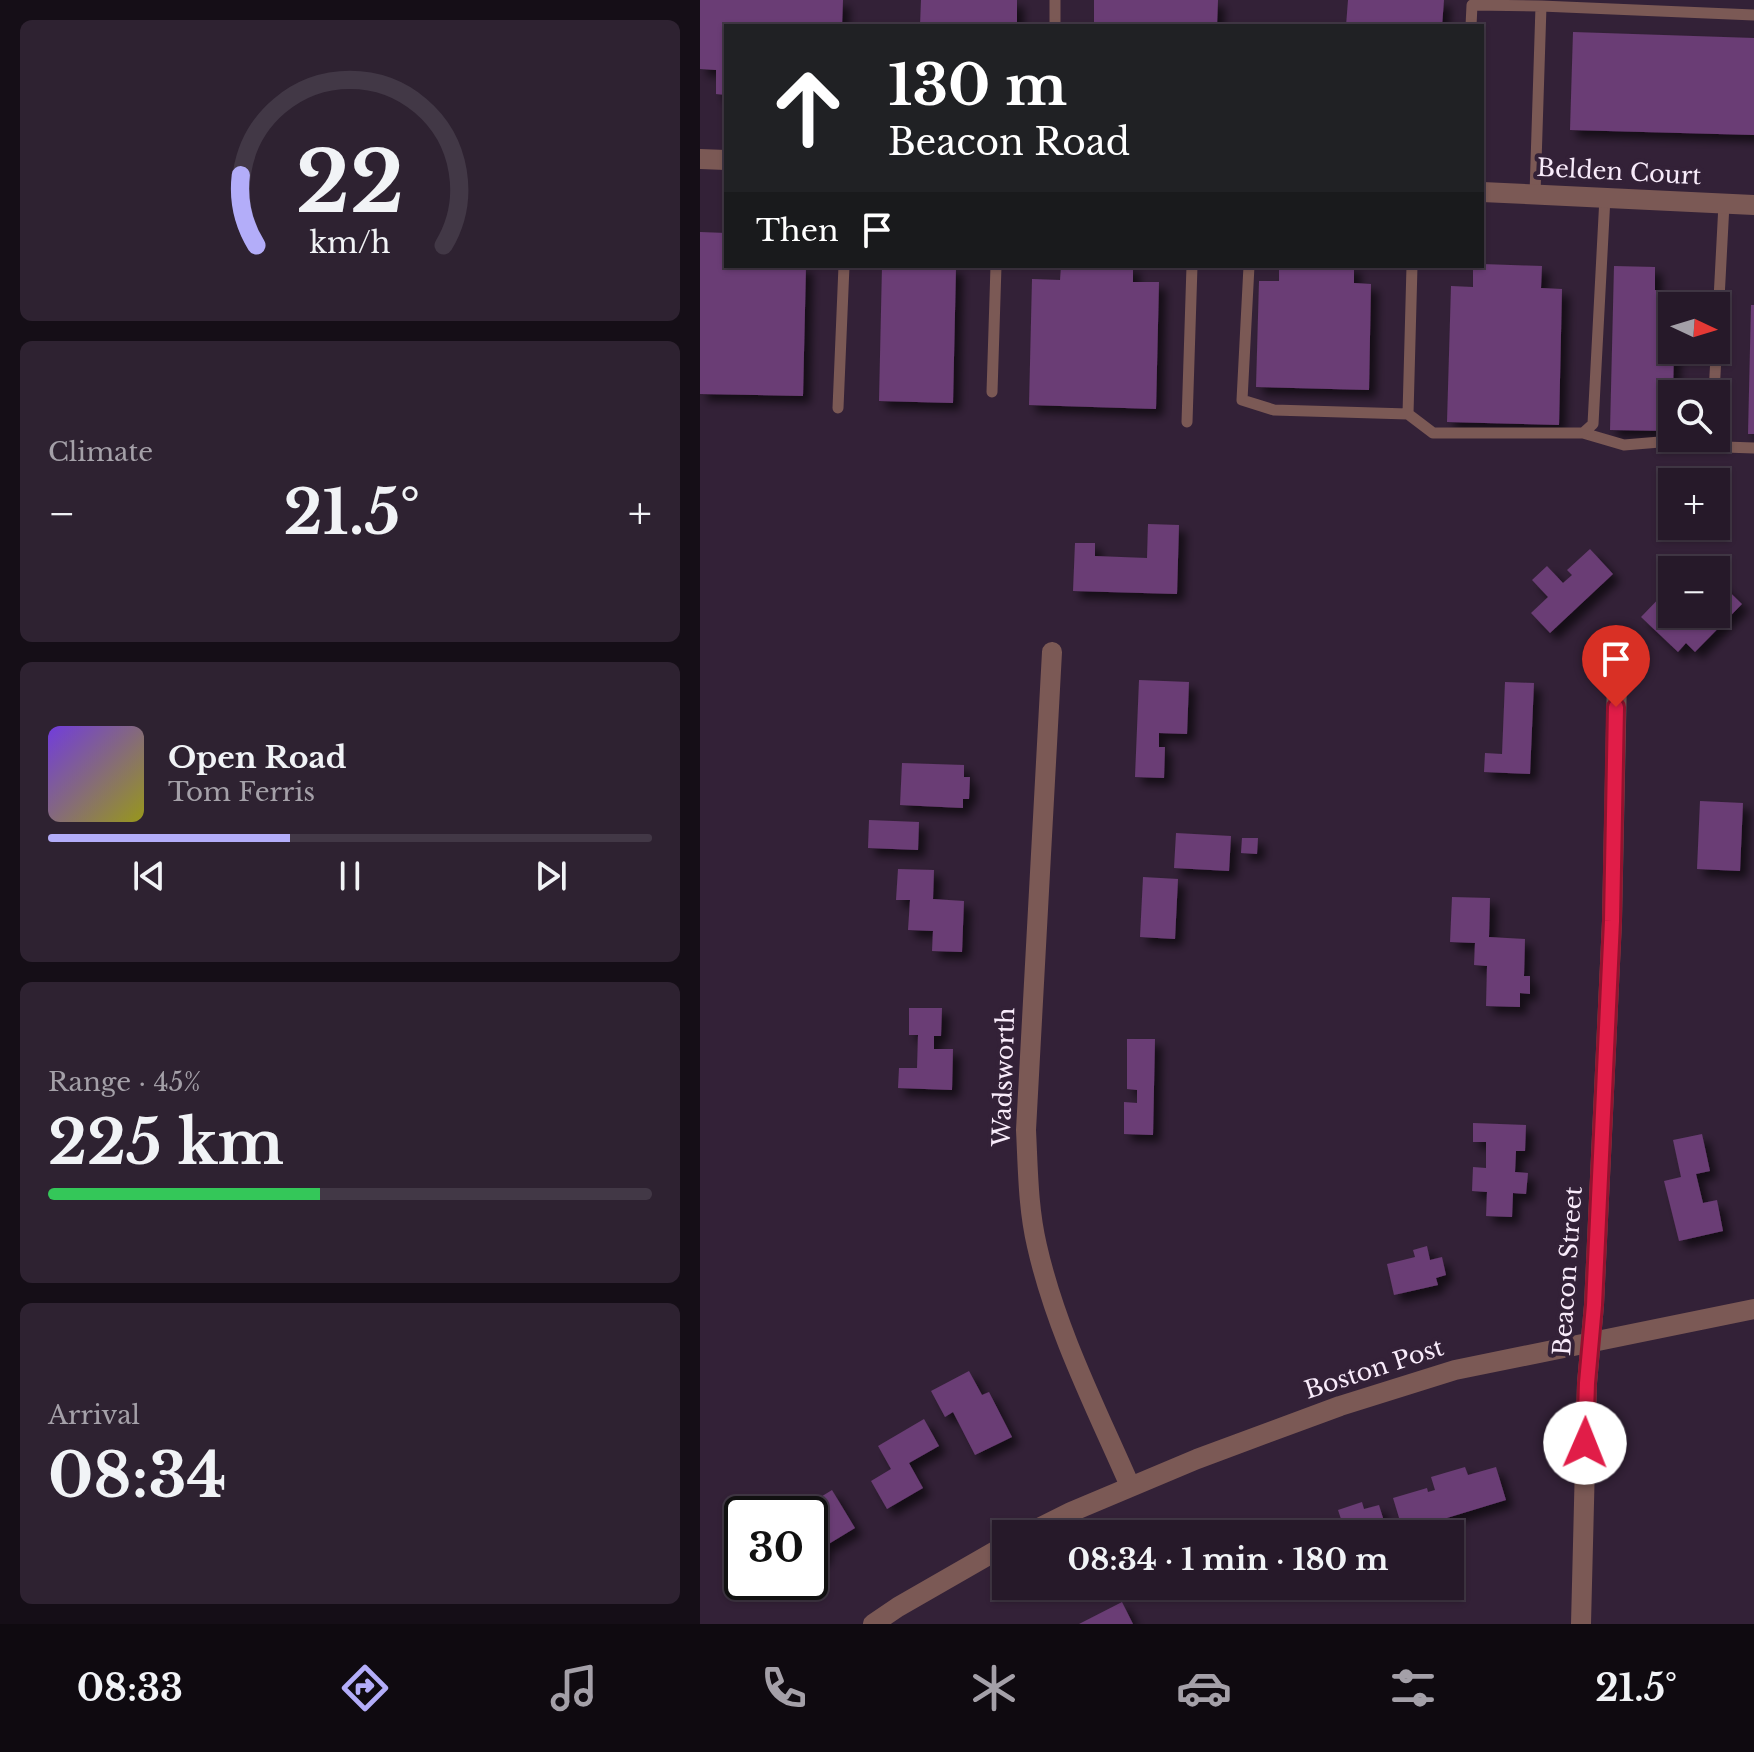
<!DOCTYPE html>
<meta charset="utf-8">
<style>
:root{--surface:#261929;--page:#2e2231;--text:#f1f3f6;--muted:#a4a0a8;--line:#423846;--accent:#b3adf9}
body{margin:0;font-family:"Libre Baskerville",serif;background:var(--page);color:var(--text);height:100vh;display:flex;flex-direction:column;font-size:30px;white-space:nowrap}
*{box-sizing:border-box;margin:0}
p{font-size:26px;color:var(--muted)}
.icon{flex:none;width:44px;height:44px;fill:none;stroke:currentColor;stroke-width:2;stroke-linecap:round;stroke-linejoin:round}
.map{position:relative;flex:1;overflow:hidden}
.sheet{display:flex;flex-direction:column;gap:20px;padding:20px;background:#150e17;width:700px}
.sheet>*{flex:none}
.banner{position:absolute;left:24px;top:24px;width:760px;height:244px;border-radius:0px;box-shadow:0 2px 6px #0004,0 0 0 2px var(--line);background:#202124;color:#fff;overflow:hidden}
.needle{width:52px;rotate:94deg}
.controls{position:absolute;left:958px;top:292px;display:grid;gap:16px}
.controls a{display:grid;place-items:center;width:72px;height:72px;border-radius:0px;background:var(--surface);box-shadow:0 2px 6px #0004,0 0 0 2px var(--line);font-size:40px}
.speed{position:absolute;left:24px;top:1496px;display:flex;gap:16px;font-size:40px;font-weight:700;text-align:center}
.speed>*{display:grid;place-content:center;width:104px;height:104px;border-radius:50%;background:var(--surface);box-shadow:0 2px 6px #0004,0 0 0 2px var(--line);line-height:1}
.speed .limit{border:4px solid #111;border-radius:12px;background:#fff;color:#111}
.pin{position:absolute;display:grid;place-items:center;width:68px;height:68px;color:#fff;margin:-82px -34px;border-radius:50% 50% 50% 0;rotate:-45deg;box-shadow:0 0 8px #0007}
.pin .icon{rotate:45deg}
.me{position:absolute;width:88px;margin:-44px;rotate:1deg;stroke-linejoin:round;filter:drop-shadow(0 0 6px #0008)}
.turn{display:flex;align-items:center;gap:28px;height:168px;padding:0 32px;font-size:36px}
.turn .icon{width:104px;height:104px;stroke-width:2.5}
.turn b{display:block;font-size:56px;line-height:68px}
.then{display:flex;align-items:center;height:76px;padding:0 32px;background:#0003;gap:16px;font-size:30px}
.big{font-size:60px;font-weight:700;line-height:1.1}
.sheet .tile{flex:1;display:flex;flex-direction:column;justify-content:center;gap:12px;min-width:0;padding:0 28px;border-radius:12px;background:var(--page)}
.sheet .dial{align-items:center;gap:0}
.dial svg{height:208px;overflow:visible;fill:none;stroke:var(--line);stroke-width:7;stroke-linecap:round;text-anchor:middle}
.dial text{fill:var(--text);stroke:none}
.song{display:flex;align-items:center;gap:24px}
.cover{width:96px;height:96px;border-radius:12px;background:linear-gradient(135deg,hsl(260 70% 55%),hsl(60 70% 35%))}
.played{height:8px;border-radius:4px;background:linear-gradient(90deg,var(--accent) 40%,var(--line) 40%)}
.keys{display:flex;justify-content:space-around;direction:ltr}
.heat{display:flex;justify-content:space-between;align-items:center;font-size:44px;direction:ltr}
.charge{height:12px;border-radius:6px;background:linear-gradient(90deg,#34c759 45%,var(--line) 0)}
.trip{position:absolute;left:292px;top:1520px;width:472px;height:80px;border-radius:0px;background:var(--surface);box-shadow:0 2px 6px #0004,0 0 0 2px var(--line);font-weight:700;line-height:80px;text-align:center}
.tab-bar{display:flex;height:128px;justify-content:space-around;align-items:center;background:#0f0a10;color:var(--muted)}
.tab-bar .icon{width:56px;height:56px}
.tab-bar .current{color:var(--accent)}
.tab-bar b{font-size:36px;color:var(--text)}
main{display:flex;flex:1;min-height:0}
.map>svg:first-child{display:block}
</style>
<main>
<section class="sheet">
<div class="tile dial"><svg viewBox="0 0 100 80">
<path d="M14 69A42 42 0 1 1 86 69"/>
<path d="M14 69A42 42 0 0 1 8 42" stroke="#b3adf9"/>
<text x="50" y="56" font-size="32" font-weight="700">22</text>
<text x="50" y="72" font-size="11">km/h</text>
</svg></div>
<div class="tile"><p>Climate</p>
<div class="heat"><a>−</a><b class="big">21.5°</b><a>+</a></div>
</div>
<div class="tile">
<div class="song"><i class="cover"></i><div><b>Open Road</b><p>Tom Ferris</p></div></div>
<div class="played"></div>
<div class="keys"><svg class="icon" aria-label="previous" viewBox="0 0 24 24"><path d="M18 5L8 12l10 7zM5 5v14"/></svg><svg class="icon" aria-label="pause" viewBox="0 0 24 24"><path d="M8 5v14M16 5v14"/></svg><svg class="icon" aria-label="next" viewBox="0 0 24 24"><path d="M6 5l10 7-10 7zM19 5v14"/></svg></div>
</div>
<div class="tile"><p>Range · 45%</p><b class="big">225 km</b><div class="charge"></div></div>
<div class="tile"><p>Arrival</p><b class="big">08:34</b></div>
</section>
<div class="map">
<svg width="1054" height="1624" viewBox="0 0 1054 1624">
<defs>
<filter id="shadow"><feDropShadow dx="7" dy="7" stdDeviation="4" flood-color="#0009"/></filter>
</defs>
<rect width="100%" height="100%" fill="#332137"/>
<path fill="#6a3d74" filter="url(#shadow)" d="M0,0H143L142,26H26V95L16,94V70L0,69Z
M221,0H317V26H220Z
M394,0H518L517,26H394Z
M648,0H744L742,26H646Z
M873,32L1054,38V135L870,130Z
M0,232L26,233V266H106L103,396L0,394Z
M782,264L842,266L841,288L862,289L859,425L747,422L751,286L773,287V266H782Z
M182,266L256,267L253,403L179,401Z
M361,266H433V282H459L456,409L329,405L332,279L360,280Z
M579,266H654V283L671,284L669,390L556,387L559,281H579Z
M914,266L955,267V290L976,291L975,306H972V350H974L972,431L910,430Z
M1051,305H1054V434H1048Z
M448,524L479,525L477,594L373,591L375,543H395V556L447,558Z
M890,549L913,574L850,633L831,613L848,597L832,580L847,566L863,583L872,575L867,570Z
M1016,579L1042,604L995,652L986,643L978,652L941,617L968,589L972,594V614H1016Z
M439,680L489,682L487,734L459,733V747H465L464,778L435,777Z
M805,682L834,683L830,774L784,772L785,753L802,754Z
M202,763L264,765V777H270L269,799H263V808L200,805Z
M1000,801L1043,803L1040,871L997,869Z
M169,820L219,822L218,850L168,848Z
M476,833L531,836L529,871L474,868Z
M542,838H558L557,854L541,853Z
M198,869L234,870L233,899L264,901L262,952L232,951L233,931L208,930L210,900H196Z
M443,877L478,879L475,939L440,937Z
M752,897L790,898L789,937L825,939L824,976H830V994L820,993V1007L786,1006L787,966L774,965L775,943L750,942Z
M209,1008H242L241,1036H234V1049H253L252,1090L198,1088L199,1068H217L218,1035H209Z
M427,1039H455L453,1135L424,1134V1102L437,1103V1090L427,1089Z
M773,1123L826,1125L825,1151H816L815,1172L828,1173L826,1194L813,1193L812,1217L786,1216L787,1192L772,1191L773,1167L786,1168V1142H773Z
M1002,1134L1010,1171L996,1174L1003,1203L1017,1200L1023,1231L979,1241L964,1181L981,1177L973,1140Z
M727,1246L730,1260L742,1257L746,1275L736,1278L738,1285L694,1295L687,1264L715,1257L713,1250Z
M269,1371L282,1395L289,1392L312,1437L275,1455L253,1412L245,1417L231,1391Z
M224,1419L239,1446L209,1463L223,1488L187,1509L171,1481L191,1469L178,1446Z
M765,1467L768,1475L796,1467L806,1500L737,1521L741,1532L732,1534H704L693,1498L727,1488L728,1492L735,1490L731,1477Z
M132,1490L155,1528L122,1548L126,1554L110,1564V1514H64L95,1494L103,1508Z
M662,1502L664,1509L679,1505L688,1534H616L643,1525L638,1510Z
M422,1602L433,1624H379Z"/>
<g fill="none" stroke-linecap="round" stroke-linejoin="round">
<path stroke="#7b5955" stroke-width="11" d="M355,26V0
M771,26L772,5L841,6
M835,194L841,6L1054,15
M549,266L542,400L574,410L708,414L712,266
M292,392L296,266
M1014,394L1024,204
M138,408L144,266
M708,414L733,433H883L893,424L905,197
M487,422L492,266
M883,433L924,445L984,440L987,438
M1011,438L1025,447L1054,448"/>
<path stroke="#7b5955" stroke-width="20" d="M0,159L26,160
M782,192L1054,205
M352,652L326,1130C328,1169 328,1208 337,1246C356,1330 396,1408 430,1486
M327,1534L371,1512L497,1459L640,1406L755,1370L1054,1309
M173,1624L198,1607L306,1545
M881,1624L887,1383L894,1305L912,921L917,677"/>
</g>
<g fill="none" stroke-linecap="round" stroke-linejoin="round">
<g stroke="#92132f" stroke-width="20">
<path id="route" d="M885,1443L887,1383L894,1305L912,921L916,707"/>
</g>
<use href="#route" stroke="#e11d48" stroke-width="14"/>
</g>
<g text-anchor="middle" stroke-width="8" stroke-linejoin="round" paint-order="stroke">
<g font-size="24" fill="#f8ebfa" stroke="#332137">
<text transform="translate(919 172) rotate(3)" y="8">Belden Court</text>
<text transform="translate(304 1077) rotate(-88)" y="8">Wadsworth</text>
<text transform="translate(868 1271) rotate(-86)" y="8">Beacon Street</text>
<text transform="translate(674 1369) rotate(-18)" y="8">Boston Post</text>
</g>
</g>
</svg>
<div class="controls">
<a><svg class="needle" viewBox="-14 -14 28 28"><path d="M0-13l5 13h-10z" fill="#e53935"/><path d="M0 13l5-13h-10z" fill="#a4a0a8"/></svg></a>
<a><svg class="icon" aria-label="search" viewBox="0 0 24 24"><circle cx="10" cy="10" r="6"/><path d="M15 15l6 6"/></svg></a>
<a>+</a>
<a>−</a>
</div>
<div class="speed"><div class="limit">30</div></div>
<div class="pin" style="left:916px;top:707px;background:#d93025"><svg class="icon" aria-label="arrive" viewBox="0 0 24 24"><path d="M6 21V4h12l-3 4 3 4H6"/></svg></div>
<svg class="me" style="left:885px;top:1443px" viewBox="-20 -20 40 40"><circle r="19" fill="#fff"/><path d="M0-13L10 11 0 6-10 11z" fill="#e11d48"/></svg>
<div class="trip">08:34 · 1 min · 180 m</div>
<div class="banner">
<div class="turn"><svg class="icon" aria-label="ahead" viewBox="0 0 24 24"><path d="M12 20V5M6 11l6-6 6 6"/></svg><div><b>130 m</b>Beacon Road</div></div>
<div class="then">Then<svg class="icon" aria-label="arrive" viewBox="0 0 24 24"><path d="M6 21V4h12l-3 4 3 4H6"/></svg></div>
</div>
</div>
</main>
<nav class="tab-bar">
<b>08:33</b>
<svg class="icon current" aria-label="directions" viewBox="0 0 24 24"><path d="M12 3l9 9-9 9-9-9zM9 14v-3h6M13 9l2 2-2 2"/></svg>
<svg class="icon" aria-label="music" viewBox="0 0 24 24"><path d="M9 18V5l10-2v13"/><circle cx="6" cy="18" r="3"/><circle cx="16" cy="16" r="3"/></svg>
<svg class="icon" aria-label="phone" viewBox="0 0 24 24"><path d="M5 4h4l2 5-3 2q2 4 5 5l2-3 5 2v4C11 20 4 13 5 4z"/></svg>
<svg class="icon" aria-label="climate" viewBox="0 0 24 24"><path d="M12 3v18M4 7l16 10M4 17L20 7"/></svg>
<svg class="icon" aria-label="car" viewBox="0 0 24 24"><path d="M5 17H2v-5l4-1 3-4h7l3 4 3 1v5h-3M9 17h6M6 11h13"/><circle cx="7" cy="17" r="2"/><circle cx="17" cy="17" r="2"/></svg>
<svg class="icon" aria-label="filters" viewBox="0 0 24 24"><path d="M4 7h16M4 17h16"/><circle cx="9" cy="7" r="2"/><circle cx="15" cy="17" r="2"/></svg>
<b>21.5°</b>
</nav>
